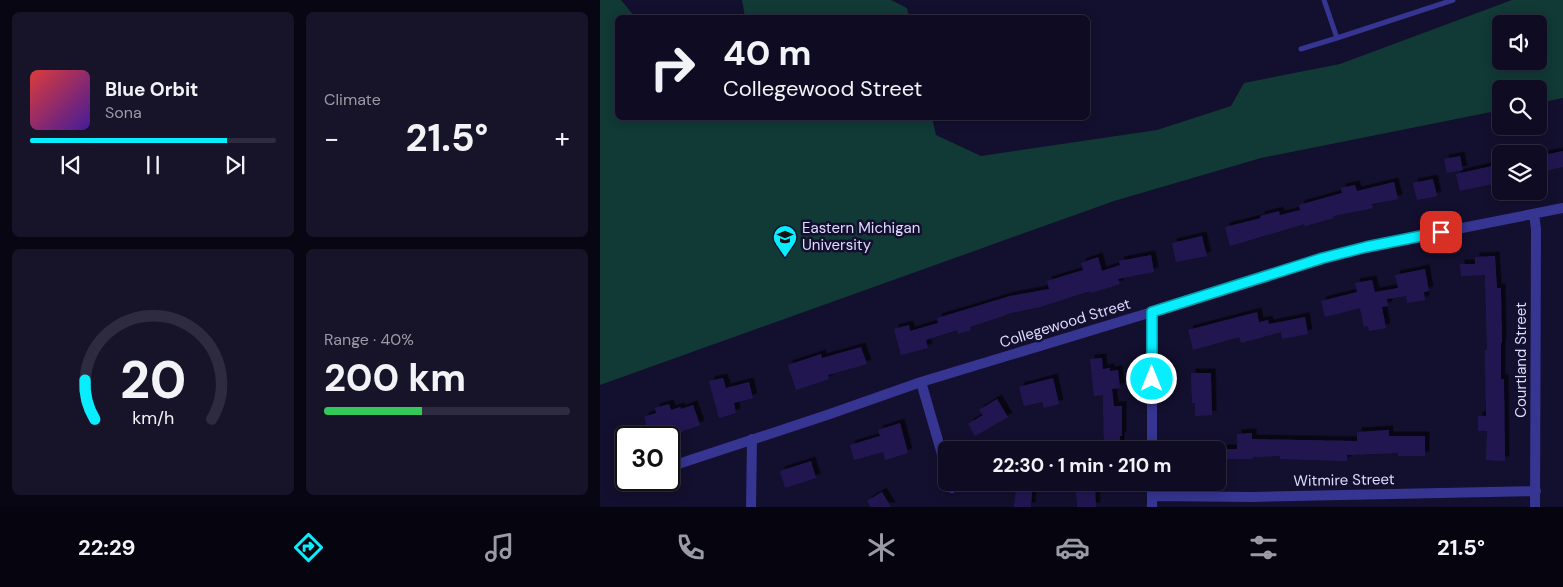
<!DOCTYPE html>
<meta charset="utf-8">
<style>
:root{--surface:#0e0b22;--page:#17142a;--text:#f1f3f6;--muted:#9b9ba5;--line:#2e2b40;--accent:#08eeff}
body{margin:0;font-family:"DM Sans",sans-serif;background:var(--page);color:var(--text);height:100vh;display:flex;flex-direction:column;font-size:19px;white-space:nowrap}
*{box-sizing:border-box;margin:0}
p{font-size:16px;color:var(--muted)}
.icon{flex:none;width:28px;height:28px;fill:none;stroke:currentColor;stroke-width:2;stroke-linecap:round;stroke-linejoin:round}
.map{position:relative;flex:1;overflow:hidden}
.drawer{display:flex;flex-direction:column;gap:12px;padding:12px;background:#080613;width:600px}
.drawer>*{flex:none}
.guide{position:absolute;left:15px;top:15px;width:475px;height:105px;border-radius:8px;box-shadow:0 2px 12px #0003,0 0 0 1px var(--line);background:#0e0b22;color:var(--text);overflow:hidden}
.tools{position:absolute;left:892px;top:15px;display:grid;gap:10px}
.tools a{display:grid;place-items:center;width:55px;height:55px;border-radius:8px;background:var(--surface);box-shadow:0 2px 12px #0003,0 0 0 1px var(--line);font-size:25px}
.speed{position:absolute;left:15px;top:426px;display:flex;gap:10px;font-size:25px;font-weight:700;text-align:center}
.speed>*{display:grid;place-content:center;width:65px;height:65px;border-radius:50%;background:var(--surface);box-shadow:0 2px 12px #0003,0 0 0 1px var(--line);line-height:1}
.speed .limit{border:2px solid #111;border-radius:8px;background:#fff;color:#111}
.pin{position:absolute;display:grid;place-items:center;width:42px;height:42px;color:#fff;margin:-21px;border-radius:10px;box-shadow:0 2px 8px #0006}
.me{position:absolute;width:55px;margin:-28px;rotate:0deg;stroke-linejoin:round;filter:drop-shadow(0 0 4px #0008)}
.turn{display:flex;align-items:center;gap:18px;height:105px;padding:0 25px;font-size:22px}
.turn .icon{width:65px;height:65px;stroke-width:2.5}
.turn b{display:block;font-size:35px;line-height:42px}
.big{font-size:38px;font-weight:700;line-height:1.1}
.drawer .tile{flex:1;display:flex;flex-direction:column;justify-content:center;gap:8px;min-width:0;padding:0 18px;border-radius:8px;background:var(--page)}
.drawer .dial{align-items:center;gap:0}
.dial svg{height:130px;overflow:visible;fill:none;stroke:var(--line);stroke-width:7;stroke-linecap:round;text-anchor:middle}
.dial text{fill:var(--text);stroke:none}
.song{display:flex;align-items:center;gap:15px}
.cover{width:60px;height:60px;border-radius:8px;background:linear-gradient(135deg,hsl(0 70% 55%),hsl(260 70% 35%))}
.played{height:5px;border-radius:2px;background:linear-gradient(90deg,var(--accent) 80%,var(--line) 80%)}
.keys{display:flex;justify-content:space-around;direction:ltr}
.heat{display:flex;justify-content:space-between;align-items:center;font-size:28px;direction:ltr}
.charge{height:8px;border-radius:4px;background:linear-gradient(90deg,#34c759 40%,var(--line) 0)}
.drawer .tiles{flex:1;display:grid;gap:12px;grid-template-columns:repeat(2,1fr)}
.trip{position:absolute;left:338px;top:441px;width:288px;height:50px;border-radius:8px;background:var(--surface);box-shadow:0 2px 12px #0003,0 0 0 1px var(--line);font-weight:700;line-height:50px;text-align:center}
.tabs{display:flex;height:80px;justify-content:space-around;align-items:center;background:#06040e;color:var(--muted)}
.tabs .icon{width:35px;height:35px}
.tabs .active{color:var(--accent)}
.tabs b{font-size:22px;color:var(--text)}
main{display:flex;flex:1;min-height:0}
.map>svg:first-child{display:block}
</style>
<main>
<section class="drawer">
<div class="tiles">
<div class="tile">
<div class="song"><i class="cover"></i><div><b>Blue Orbit</b><p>Sona</p></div></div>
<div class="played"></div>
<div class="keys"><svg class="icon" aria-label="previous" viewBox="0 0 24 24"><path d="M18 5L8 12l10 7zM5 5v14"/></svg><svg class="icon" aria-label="pause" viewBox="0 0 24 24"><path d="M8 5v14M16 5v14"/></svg><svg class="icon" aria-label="next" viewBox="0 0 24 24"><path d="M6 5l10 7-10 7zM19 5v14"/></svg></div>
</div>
<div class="tile"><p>Climate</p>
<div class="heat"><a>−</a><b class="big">21.5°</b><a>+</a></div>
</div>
<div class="tile dial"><svg viewBox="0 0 100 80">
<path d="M14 69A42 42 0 1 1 86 69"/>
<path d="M14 69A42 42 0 0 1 8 45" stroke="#08eeff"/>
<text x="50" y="56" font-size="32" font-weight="700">20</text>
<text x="50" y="72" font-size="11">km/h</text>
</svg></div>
<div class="tile"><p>Range · 40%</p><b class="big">200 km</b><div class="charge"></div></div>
</div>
</section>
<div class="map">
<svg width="963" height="507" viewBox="0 0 963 507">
<defs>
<filter id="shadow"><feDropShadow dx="4.5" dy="-4.5" stdDeviation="0" flood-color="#0009"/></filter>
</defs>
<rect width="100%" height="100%" fill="#130f2e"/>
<path fill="#113936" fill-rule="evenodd" d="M0,0H21L35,17L18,18V118H332L336,135L381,156L557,130L631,106L644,83L740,64L912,0H963V98L939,103V89H901V110L661,158L514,201L0,385ZM901,24H939V61H901Z
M142,0H291L307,8L309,17H145Z"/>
<path fill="#221951" filter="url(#shadow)" d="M963,151V167L939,172V156Z
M860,156L863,170L847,173L844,159Z
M901,164V182L860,191L856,174Z
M833,179L837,196L817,200L813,183Z
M794,182L798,199L772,204L773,208L733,216L734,218L705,226L704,224L630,246L625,227L661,218L660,216L679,211L680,215L700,210L699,205L742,193L741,188L755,185L757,191Z
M602,236L607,256L576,262L572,243Z
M551,255L554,272L518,279L520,284L491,293L490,291L440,307L406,314V315L370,327L371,330L358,334L357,330L326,340L328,348L301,355L294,329L309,325L310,331L338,323L337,318L364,310L410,296L449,289L447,281L483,270L481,263L498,257L502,271L520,265L519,261Z
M895,256L897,288H901L902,343H901V379H904L905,461L886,460L887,431H878V416H886L885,350H887L885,275L861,276L860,264H875V257Z
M825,269L829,291L824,292L825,300L807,303L806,296L787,299L788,306L782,307L786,328L769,331L768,326L764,327L760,308L725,317L721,301L757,292L755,283L772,280L775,292L798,288L795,275Z
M657,312L659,322L668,320L669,324L705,317L708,334L682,339L681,332L641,343L639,337L593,350L588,330Z
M261,347L267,364L228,375L229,379L196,390L188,365L221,354L222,358Z
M502,358L503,372V369L510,368V371L518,370L520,388L512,389L514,406H522V436H520V450H504L503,395L494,396L490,359Z
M591,373H611L612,415L595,416V403H592Z
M123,378L126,388L149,382L153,398L134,403L136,413L119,418L109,381Z
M453,378L459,404L444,408L442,402L424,406L419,387Z
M397,399L408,417L375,436L368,424L383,415L379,410Z
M69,404L71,410L80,407L81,409L93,405L100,425L64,438H51L44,417L56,413L55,408Z
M300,423L308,453L285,460L283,452L254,460L250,445L280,436L278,430Z
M789,430V436H825V456H798V453L747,455V461L680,459V456L653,457V459H616V449H637V434L652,433V439L757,441V432Z
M211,461L216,478L185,488L180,471Z
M495,487L496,507H477L476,488Z
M416,490L432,492L431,507H414Z
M282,492L291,507H271L267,501Z"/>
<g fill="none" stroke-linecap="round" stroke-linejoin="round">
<path stroke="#363591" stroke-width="5" d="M724,0L737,38L853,0
M701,49L737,38"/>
<path stroke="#363591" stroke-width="10" d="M934,214L936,229L935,507
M321,382L346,468
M552,450V312
M69,467L227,415L321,382L552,312L723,258L766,247L963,208
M350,482L352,488
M552,496L652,497L936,491
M151,507L152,439
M552,507V482"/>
</g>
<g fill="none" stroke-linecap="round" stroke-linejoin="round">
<g stroke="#059ba6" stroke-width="12">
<path id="route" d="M552,379V312L723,258L766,247L841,232"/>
</g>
<use href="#route" stroke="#08eeff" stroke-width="9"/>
</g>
<defs>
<g id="university-pin" transform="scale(1.25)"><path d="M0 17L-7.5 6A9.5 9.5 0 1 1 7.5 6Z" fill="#08eeff" stroke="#130f2e"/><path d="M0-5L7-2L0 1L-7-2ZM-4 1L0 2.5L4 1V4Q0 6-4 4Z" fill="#111"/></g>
</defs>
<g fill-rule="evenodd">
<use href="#university-pin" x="185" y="237"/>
</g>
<g text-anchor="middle" stroke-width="5" stroke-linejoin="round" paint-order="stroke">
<g font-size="15" fill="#dedcff" stroke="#130f2e" text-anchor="start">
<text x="202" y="233">Eastern Michigan<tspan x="202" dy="17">University</tspan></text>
</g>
<g font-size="15" fill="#dedcff" stroke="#130f2e">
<text transform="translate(465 323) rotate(-17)" y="5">Collegewood Street</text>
<text transform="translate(921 360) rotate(-90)" y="5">Courtland Street</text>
<text transform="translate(744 480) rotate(-1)" y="5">Witmire Street</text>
</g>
</g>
</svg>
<div class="tools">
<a><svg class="icon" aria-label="sound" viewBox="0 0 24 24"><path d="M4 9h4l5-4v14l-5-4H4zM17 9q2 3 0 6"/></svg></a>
<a><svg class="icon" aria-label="search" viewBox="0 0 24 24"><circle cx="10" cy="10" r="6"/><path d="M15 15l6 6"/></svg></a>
<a><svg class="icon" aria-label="layers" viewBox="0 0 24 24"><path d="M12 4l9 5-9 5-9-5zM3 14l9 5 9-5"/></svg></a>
</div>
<div class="speed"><div class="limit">30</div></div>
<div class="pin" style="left:841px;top:232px;background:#d93025"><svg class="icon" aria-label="arrive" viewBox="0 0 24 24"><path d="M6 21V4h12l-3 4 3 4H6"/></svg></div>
<svg class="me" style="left:552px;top:379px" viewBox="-20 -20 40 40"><circle r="17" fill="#08eeff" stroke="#fff" stroke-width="3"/><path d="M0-11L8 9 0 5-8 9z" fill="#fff"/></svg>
<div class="trip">22:30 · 1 min · 210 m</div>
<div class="guide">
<div class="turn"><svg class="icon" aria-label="right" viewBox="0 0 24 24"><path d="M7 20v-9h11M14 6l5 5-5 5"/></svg><div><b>40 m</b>Collegewood Street</div></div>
</div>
</div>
</main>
<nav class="tabs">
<b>22:29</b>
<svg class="icon active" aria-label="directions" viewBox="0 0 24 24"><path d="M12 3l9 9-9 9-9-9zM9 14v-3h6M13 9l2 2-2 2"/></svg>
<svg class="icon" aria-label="music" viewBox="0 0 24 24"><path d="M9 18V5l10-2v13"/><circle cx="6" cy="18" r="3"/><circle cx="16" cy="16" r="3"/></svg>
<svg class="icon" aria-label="phone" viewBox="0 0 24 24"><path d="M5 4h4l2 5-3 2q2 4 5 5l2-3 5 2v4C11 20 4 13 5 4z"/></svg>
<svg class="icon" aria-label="climate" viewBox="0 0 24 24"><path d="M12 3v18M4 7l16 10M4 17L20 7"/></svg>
<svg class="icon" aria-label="car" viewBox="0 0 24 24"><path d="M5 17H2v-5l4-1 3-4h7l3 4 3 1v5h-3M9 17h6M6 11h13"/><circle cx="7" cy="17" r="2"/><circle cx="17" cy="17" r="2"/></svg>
<svg class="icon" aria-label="filters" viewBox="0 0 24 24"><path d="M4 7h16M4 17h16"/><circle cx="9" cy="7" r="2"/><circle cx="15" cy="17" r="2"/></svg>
<b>21.5°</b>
</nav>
